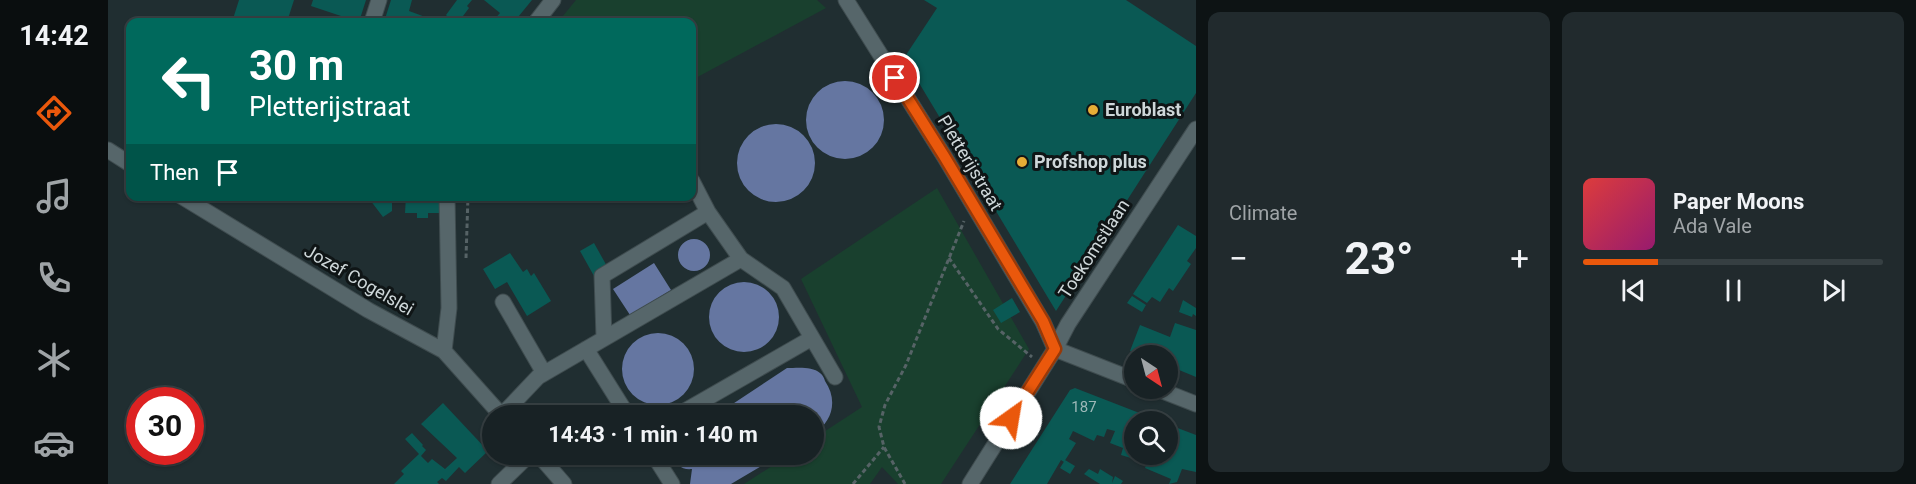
<!DOCTYPE html>
<meta charset="utf-8">
<style>
:root{--surface:#182225;--page:#212a2d;--text:#f1f3f6;--muted:#9fa4a7;--line:#363f42;--accent:#ea580c}
body{margin:0;font-family:Roboto,sans-serif;background:var(--page);color:var(--text);height:100vh;display:flex;flex-direction:column;font-size:22px;white-space:nowrap}
*{box-sizing:border-box;margin:0}
p{font-size:20px;color:var(--muted)}
.icon{flex:none;width:33px;height:33px;fill:none;stroke:currentColor;stroke-width:2;stroke-linecap:round;stroke-linejoin:round}
.map{position:relative;flex:1;overflow:hidden}
.drawer{display:flex;flex-direction:column;gap:12px;padding:12px;background:#0d1314;width:720px}
.drawer>*{flex:none}
.top-card{position:absolute;left:18px;top:18px;width:570px;height:183px;border-radius:12px;box-shadow:0 2px 4px #0004,0 0 0 2px var(--line);background:#00695c;color:#fff;overflow:hidden}
.needle{width:39px;rotate:144deg}
.fabs{position:absolute;left:1016px;top:345px;display:grid;gap:12px}
.fabs a{display:grid;place-items:center;width:54px;height:54px;border-radius:50%;background:var(--surface);box-shadow:0 2px 4px #0004,0 0 0 2px var(--line);font-size:30px}
.speed{position:absolute;left:18px;top:387px;display:flex;gap:12px;font-size:30px;font-weight:700;text-align:center}
.speed>*{display:grid;place-content:center;width:78px;height:78px;border-radius:50%;background:var(--surface);box-shadow:0 2px 4px #0004,0 0 0 2px var(--line);line-height:1}
.speed .limit{border:9px solid #d22;background:#fff;color:#111}
.pin{position:absolute;display:grid;place-items:center;width:51px;height:51px;color:#fff;margin:-26px;border:3px solid #fff;border-radius:50%;box-shadow:0 2px 6px #0007}
.me{position:absolute;width:66px;margin:-33px;rotate:32deg;stroke-linejoin:round;filter:drop-shadow(0 0 4px #0008)}
.turn{display:flex;align-items:center;gap:21px;height:126px;padding:0 24px;font-size:27px}
.turn .icon{width:78px;height:78px;stroke-width:2.5}
.turn b{display:block;font-size:42px;line-height:51px}
.then{display:flex;align-items:center;height:57px;padding:0 24px;background:#0003;gap:12px;font-size:22px}
.big{font-size:45px;font-weight:700;line-height:1.1}
.drawer .tile{flex:1;display:flex;flex-direction:column;justify-content:center;gap:9px;min-width:0;padding:0 21px;border-radius:12px;background:var(--page)}
.song{display:flex;align-items:center;gap:18px}
.cover{width:72px;height:72px;border-radius:9px;background:linear-gradient(135deg,hsl(0 70% 55%),hsl(320 70% 35%))}
.played{height:6px;border-radius:3px;background:linear-gradient(90deg,var(--accent) 25%,var(--line) 25%)}
.keys{display:flex;justify-content:space-around;direction:ltr}
.heat{display:flex;justify-content:space-between;align-items:center;font-size:33px;direction:ltr}
.drawer .tiles{flex:1;display:grid;gap:12px;grid-template-columns:repeat(2,1fr)}
.trip{position:absolute;left:374px;top:405px;width:342px;height:60px;border-radius:30px;background:var(--surface);box-shadow:0 2px 4px #0004,0 0 0 2px var(--line);font-weight:700;line-height:60px;text-align:center}
main{display:flex;flex:1;min-height:0}
.tab-bar{display:flex;flex-direction:column;width:108px;justify-content:space-around;align-items:center;background:#0a0e0f;color:var(--muted)}
.tab-bar .icon{width:42px;height:42px}
.tab-bar .selected{color:var(--accent)}
.tab-bar b{font-size:27px;color:var(--text)}
.map>svg:first-child{display:block}
</style>
<main>
<nav class="tab-bar">
<b>14:42</b>
<svg class="icon selected" aria-label="directions" viewBox="0 0 24 24"><path d="M12 3l9 9-9 9-9-9zM9 14v-3h6M13 9l2 2-2 2"/></svg>
<svg class="icon" aria-label="music" viewBox="0 0 24 24"><path d="M9 18V5l10-2v13"/><circle cx="6" cy="18" r="3"/><circle cx="16" cy="16" r="3"/></svg>
<svg class="icon" aria-label="phone" viewBox="0 0 24 24"><path d="M5 4h4l2 5-3 2q2 4 5 5l2-3 5 2v4C11 20 4 13 5 4z"/></svg>
<svg class="icon" aria-label="climate" viewBox="0 0 24 24"><path d="M12 3v18M4 7l16 10M4 17L20 7"/></svg>
<svg class="icon" aria-label="car" viewBox="0 0 24 24"><path d="M5 17H2v-5l4-1 3-4h7l3 4 3 1v5h-3M9 17h6M6 11h13"/><circle cx="7" cy="17" r="2"/><circle cx="17" cy="17" r="2"/></svg>
</nav>
<div class="map">
<svg width="1088" height="484" viewBox="0 0 1088 484">
<rect width="100%" height="100%" fill="#202e31"/>
<path fill="#19402e" d="M468,0H709L718,8L584,80V22H450Z
M829,188L921,349L833,484H790L774,467L762,484H636L681,455L705,454V439L754,407L693,279Z"/>
<path fill="#6576a1" d="M698 120a39 39 0 1 1 78 0a39 39 0 1 1-78 0Z
M629 163a39 39 0 1 1 78 0a39 39 0 1 1-78 0Z
M570 255a16 16 0 1 1 32 0a16 16 0 1 1-32 0Z
M546,263L563,290L522,315L505,289Z
M601 317a35 35 0 1 1 70 0a35 35 0 1 1-70 0Z
M514 369a36 36 0 1 1 72 0a36 36 0 1 1-72 0Z
M679,368C689,368 704,366 712,373C715,375 716,378 717,381C730,400 725,422 705,434V416L608,415Z
M566,455V454L672,455L623,484H582L584,469C573,470 568,465 566,455Z"/>
<path fill="#0a5954" d="M131,0H186L179,22H124Z
M205,0H258L251,22L203,6Z
M283,0H304L301,11L331,22H276Z
M349,0H364L359,6L361,8L352,20L354,22H337L340,17L338,15Z
M376,0H424L406,22H384L392,13Z
M816,0H1018L1088,46V93L948,311L796,58L829,8Z
M259,196H281L284,201V211L275,217Z
M298,196H332L331,213H320V218H309V213H297Z
M1070,225L1088,236V248L1079,261L1083,264L1065,291L1061,288L1052,302L1044,297L1039,303L1025,294Z
M486,243L500,268L486,276L472,251Z
M402,253L415,272L419,269L423,276L426,273L443,301L419,316L399,282L387,289L375,269Z
M1024,296L1038,305L1034,312L1019,303Z
M904,298L912,312L893,323L885,310Z
M1075,300L1088,308V316L1085,314L1084,317L1071,312Z
M1067,323L1088,330V377L1059,365V356H1034L1022,351L1032,325L1062,337Z
M967,388L1052,421L1026,422V454H1059V424L1088,435V472L1074,469L1069,482L1061,484L1063,479L1037,468L1039,463L1013,455L1015,448L1002,443L1007,431L999,429L996,437L989,435L986,441L965,431L961,439L968,443L956,462L953,460L939,484H902L962,390Z
M335,403L380,451L357,473L351,467L338,481L334,478L329,482L331,484H286L296,474L293,471L311,454L297,439L304,433L315,445L314,446L318,450L313,456L320,463L324,459L337,469L349,458L313,424Z
M957,460L967,466L962,474L952,468Z
M981,469L990,474L992,469L1005,477L1004,483L1007,476L1015,481L1013,484H992L976,474Z"/>
<g fill="none" stroke-linecap="round" stroke-linejoin="round">
<g stroke="#3f4c4f" stroke-width="17">
<path id="minor" d="M738,0L836,156L935,322L947,349
M264,22L271,0
M428,22L445,0
M0,150L22,164
M584,181L600,212
M73,196L260,310L336,351L394,416
M633,259L675,288L727,377
M395,302L436,373
M478,349L520,416
M947,349L1026,380
M336,351L341,308L339,196
M1047,388L1088,404
M394,415L430,377L633,259L600,212L494,276L496,338
M568,416L704,338
M430,454L456,484
M545,454L564,484
M391,484L422,454
M862,484L947,349L960,324L1088,129"/>
</g>
<path stroke="#566366" stroke-width="3" stroke-dasharray="4.5 3" stroke-linecap="butt" d="M358,258L360,196
M841,258L890,329L924,357
M745,484L776,447
M797,484L776,447L771,427L777,405L798,365L856,221"/>
<use href="#minor" stroke="#56666a" stroke-width="15"/>
</g>
<g fill="none" stroke-linecap="round" stroke-linejoin="round">
<g stroke="#983908" stroke-width="15">
<path id="route" d="M787,78L836,156L935,321L947,349L903,418"/>
</g>
<use href="#route" stroke="#ea580c" stroke-width="10"/>
</g>
<g fill="#e6ad36" stroke="#0f1516" stroke-width="2">
<circle cx="985" cy="110" r="6"/>
<circle cx="914" cy="162" r="6"/>
</g>
<g text-anchor="middle" stroke-width="6" stroke-linejoin="round" paint-order="stroke">
<g font-size="15" fill="#9db8b8">
<text x="976" y="412">187</text>
</g>
<g font-size="18" font-weight="bold" fill="#ced7d9" stroke="#0f1516" text-anchor="start">
<text x="997" y="116">Euroblast</text>
<text x="926" y="168">Profshop plus</text>
</g>
<g font-size="18" fill="#ced7d9" stroke="#0f1516">
<text transform="translate(862 163) rotate(59)" y="6">Pletterijstraat</text>
<text transform="translate(986 249) rotate(-57)" y="6">Toekomstlaan</text>
<text transform="translate(251 280) rotate(30)" y="6">Jozef Cogelslei</text>
</g>
</g>
</svg>
<div class="fabs">
<a><svg class="needle" viewBox="-14 -14 28 28"><path d="M0-13l5 13h-10z" fill="#e53935"/><path d="M0 13l5-13h-10z" fill="#9fa4a7"/></svg></a>
<a><svg class="icon" aria-label="search" viewBox="0 0 24 24"><circle cx="10" cy="10" r="6"/><path d="M15 15l6 6"/></svg></a>
</div>
<div class="speed"><div class="limit">30</div></div>
<div class="pin" style="left:787px;top:78px;background:#d93025"><svg class="icon" aria-label="arrive" viewBox="0 0 24 24"><path d="M6 21V4h12l-3 4 3 4H6"/></svg></div>
<svg class="me" style="left:903px;top:418px" viewBox="-20 -20 40 40"><circle r="19" fill="#fff"/><path d="M0-13L10 11 0 6-10 11z" fill="#ea580c"/></svg>
<div class="trip">14:43 · 1 min · 140 m</div>
<div class="top-card">
<div class="turn"><svg class="icon" aria-label="left" viewBox="0 0 24 24"><path d="M17 20v-9H6M10 6l-5 5 5 5"/></svg><div><b>30 m</b>Pletterijstraat</div></div>
<div class="then">Then<svg class="icon" aria-label="arrive" viewBox="0 0 24 24"><path d="M6 21V4h12l-3 4 3 4H6"/></svg></div>
</div>
</div>
<section class="drawer">
<div class="tiles">
<div class="tile"><p>Climate</p>
<div class="heat"><a>−</a><b class="big">23°</b><a>+</a></div>
</div>
<div class="tile">
<div class="song"><i class="cover"></i><div><b>Paper Moons</b><p>Ada Vale</p></div></div>
<div class="played"></div>
<div class="keys"><svg class="icon" aria-label="previous" viewBox="0 0 24 24"><path d="M18 5L8 12l10 7zM5 5v14"/></svg><svg class="icon" aria-label="pause" viewBox="0 0 24 24"><path d="M8 5v14M16 5v14"/></svg><svg class="icon" aria-label="next" viewBox="0 0 24 24"><path d="M6 5l10 7-10 7zM19 5v14"/></svg></div>
</div>
</div>
</section>
</main>
